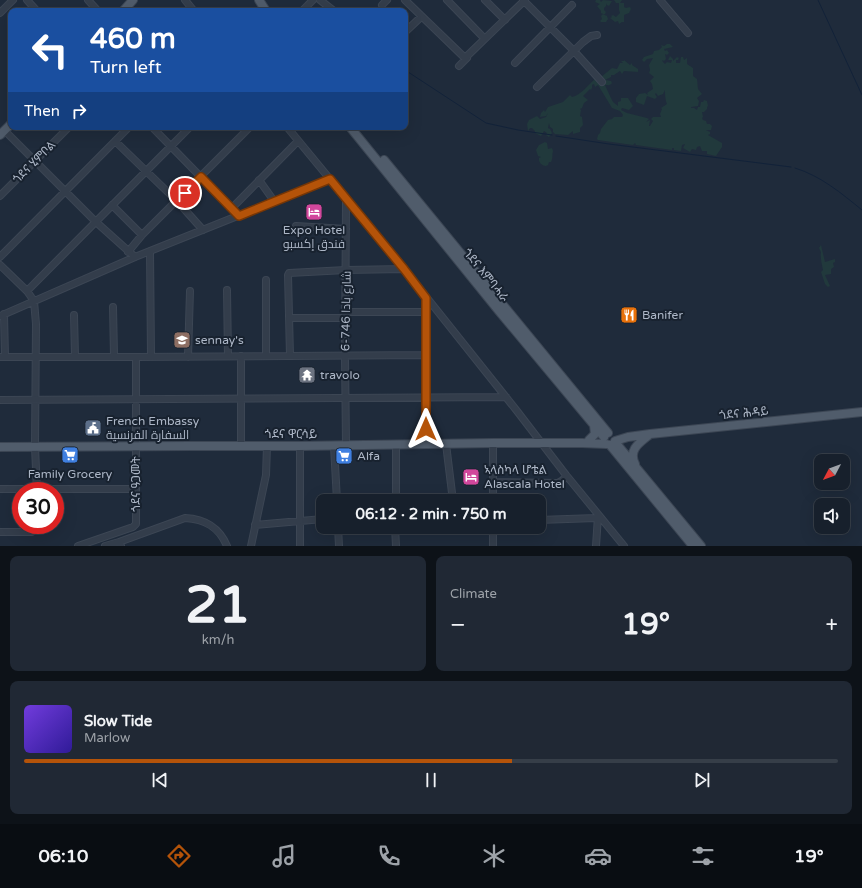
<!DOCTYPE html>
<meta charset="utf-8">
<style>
:root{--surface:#17202c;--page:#202834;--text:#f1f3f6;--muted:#9ea3a9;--line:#363e48;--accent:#b45309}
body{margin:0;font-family:"Varela Round",Cairo,"Noto Sans Ethiopic",sans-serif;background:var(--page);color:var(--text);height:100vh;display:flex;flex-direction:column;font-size:15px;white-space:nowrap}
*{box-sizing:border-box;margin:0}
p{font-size:13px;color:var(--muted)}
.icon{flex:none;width:22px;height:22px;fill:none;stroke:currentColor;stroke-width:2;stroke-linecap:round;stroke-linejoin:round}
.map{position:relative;height:546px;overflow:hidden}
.sheet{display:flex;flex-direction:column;gap:10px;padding:10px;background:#0d1218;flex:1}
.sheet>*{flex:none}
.guide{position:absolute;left:8px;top:8px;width:400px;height:122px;border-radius:8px;box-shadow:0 4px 16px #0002,0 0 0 1px var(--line);background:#1a4fa0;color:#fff;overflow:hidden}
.needle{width:26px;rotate:229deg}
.tools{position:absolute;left:814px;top:454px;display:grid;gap:8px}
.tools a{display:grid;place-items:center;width:36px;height:36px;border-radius:8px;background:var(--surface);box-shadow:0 4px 16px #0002,0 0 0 1px var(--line);font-size:20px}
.speed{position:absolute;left:12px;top:482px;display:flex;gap:8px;font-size:20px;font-weight:700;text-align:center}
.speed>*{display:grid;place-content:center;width:52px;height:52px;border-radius:50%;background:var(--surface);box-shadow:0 4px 16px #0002,0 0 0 1px var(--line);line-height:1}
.speed .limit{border:6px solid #d22;background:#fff;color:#111}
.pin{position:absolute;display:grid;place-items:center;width:34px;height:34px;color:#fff;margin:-17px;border:2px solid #fff;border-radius:50%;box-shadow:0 1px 4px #0007}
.me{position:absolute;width:44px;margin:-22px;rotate:0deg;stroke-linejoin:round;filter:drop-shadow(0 0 3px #0008)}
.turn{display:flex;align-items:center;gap:14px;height:84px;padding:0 16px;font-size:18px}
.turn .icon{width:52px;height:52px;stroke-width:2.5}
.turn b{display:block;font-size:28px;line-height:34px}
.then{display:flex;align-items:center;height:38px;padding:0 16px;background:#0003;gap:8px;font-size:15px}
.big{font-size:30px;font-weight:700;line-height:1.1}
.sheet .widget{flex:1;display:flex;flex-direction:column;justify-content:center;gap:6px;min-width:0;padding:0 14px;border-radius:8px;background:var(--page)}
.sheet .dial{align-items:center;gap:0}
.dial b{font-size:52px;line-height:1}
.song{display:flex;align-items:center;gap:12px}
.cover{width:48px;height:48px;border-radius:6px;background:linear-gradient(135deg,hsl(260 70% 55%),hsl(250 70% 35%))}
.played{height:4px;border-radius:2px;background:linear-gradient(90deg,var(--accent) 60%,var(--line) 60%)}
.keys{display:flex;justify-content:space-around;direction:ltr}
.heat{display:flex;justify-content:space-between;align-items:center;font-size:22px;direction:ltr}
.sheet .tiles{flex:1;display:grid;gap:10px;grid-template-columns:1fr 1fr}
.widget:last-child{grid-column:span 2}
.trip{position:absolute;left:316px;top:494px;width:230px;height:40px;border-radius:8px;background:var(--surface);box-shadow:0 4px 16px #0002,0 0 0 1px var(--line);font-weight:700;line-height:40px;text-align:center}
.menu{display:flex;height:64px;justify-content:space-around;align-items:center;background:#090d12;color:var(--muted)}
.menu .icon{width:28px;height:28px}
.menu .on{color:var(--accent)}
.menu b{font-size:18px;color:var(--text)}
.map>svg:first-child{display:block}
</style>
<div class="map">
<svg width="862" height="546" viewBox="0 0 862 546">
<rect width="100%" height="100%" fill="#1f2b3b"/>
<path fill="#21393c" d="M596,0H600L601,2L603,0L612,1L609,6L607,5V3L606,6L604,8V10L606,12L605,14H603L607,16L608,19L606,22H601L600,21L602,19L601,16L603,14L601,13V11L597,6L600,4L595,2Z
M614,0H622L620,3H624V7L626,8L630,7L631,9L629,13L624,15V22H622L619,24L618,21L615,22L610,18L612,17L611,16L613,15L616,17L620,13L619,10V3H616Z
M667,44H670L673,47L664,49L665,51L667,50L669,53L667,55L665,54L666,59L664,61L662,60L663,62L665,64L667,62L671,63L672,60H668L670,56L673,59V61L677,57L679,58L678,60H676V63H680L681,57H683L684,60L687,58V64L693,68V76L697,79L698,89L702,94L697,98L699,101L698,106L691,107V108H694L697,110L698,107H700L701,102H703L704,100L707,101L708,106L707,107V109L704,112H702L703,117L702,118L703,120L706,121L707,124H710L712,126L711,130H706L710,132V134L708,135L722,143V147L716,156L707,154V151H702L700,146L697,147L696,150L692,149L690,152L683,148L685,144L682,145L681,151L674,150V148H672V150L636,145L635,143L633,145L598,140L597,139L598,135L600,133L601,129L608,120L612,119L614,117H622L623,115L620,111L612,108L598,85L595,87L594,84L592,85V88L591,90L590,89L583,96L588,100L584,103L582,108L580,109L581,110L580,116L582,117L583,125L580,128V132L573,134V129V131L568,135L555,134L553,132V129L550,127L549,123L548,128L550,129L552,133L549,137L546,135L547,133L544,131L541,136L535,133V131L532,128H530L528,131L527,124L529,120L537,116L540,119L546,117L548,113L546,116L540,117L541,113L544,110L545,112L548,107L563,102L570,95L572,97C581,95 588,85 594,80V78L605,84L606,80L611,81L612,83C610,86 608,85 605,85L610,96L613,102L618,106V102L621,101V98H628L633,106L629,110L622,108L621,110L627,113L647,118L649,119L646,122L650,120L649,126H650L653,121L651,119L653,117H661L660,114L662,109L661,108L667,104C665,100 665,93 665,90L663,94L658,96L656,93L655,94L657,97L655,99L647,96L644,105L636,102V98L639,94L645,93L648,95L647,93L653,89L652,84L650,81L654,77L649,73L650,70L649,65L653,58L647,59L644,62L642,60L644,57L653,54L654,51L659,50L662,47L661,45L664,46Z
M624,60L630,65L632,63V65L638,69V72L624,71L622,74L620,71L614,75H611V77L605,80L601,77L612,68L617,69L620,63H623L621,61H624Z
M545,142L547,143L548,149L552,148L553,151C552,154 553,159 551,162H549L548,165L546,166C542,166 538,162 539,158L541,157L538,156L536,150L539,145Z
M821,245L825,262L835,259V262L833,263L834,267L831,269V274L825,275L830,286L828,287L825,284L821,272L823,270C822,265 820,257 821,252L819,248Z"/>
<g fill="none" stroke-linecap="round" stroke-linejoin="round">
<path stroke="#122239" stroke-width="1" d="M818,0L862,95
M316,1L329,11
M405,70L486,123L518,130L552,135
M556,136L609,144L791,167
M795,168C821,176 841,193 862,210"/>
<g stroke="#3c4654" stroke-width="8">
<path id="minor" d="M27,0L37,11
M88,0L98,11
M185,0L194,11
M320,0L334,11
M405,0L465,58L525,0
M447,0L483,37
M485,0L505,20
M523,0L574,51L602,82
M660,0L688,33
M382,5L387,0
M302,11L313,0
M0,13L13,0
M405,32L421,17
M515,63L572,5
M459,66L467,58
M537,87L583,42L591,36L597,35
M152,127L239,216
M287,127L404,269L517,411L566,475L624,546
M5,131L96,222L135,257
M115,141L177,201L203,230
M259,180L274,201
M0,196L69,127
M112,205L142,235
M232,208L298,141
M296,226L346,229
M150,251L151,357
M128,252L142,235L250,127
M0,257L129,127
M0,265L27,291L34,301L36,324L35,447L37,491
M227,290L228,356
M27,291L190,127
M426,297V444
M113,307L114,356
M346,312H426
M4,314L5,357
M74,315L75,357
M0,316L135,257L330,179
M289,318H346
M241,356V446
M266,356V280
M290,356L288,275L289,273L346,270L404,269
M0,357H136L426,355
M188,357L190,291
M0,400L506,397
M493,443V501
M446,444L453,501
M334,446L337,501
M346,446L345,356L346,200
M493,482L558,483L563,480L566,475
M0,489H135
M396,501V445
M539,520L596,518
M255,525L323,519
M338,527L339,546
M395,527L396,546
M0,532H32L35,530L36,525
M119,542L185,518C205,519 219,527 227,546
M78,546L133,527L136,524V357
M105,546L119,542L121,546
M251,546L266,475L267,446
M300,546V446
M493,546V527
M596,546L598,516"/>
</g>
<g stroke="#3c4654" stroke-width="10">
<path id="major" d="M259,0L266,11
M123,11L133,0
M350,127L499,311L604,437
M0,135L11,124
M384,160L608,433
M589,440L595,434L594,425
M615,441L628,437L650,434L862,412
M615,442L701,546
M610,445L693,546
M0,447L190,446H300L493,443H582L606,444
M635,464C628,450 639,443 649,435"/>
</g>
<use href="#minor" stroke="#333d4b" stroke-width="6"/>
<use href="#major" stroke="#505c6b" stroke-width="8"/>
</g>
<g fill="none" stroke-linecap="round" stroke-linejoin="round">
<g stroke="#753606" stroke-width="10">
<path id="route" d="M185,193L201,177L239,216L330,179L404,269L426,298V429"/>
</g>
<use href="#route" stroke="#b45309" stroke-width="7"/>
</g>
<defs>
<g id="hotel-square" transform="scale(0.9)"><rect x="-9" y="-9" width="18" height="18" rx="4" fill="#d1479c" stroke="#18222f"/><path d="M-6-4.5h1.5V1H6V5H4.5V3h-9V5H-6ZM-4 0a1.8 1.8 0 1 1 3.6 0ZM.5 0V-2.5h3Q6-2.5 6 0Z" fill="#fff"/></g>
<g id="restaurant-square" transform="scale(0.9)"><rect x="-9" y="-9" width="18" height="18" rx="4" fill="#e8710a" stroke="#18222f"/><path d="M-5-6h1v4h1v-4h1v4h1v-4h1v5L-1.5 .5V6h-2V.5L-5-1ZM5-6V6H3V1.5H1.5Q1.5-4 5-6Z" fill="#fff"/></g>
<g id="school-square" transform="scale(0.9)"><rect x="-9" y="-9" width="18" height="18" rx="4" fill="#8d6e63" stroke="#18222f"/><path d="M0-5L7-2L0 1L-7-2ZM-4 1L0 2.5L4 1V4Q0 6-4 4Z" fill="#fff"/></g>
<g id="temple-square" transform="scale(0.9)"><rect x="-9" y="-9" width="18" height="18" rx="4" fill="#6b7280" stroke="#18222f"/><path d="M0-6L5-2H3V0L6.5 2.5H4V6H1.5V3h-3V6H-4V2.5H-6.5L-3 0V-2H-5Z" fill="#fff"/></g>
<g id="civic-square" transform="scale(0.9)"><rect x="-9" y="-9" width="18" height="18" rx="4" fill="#5c6f8a" stroke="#18222f"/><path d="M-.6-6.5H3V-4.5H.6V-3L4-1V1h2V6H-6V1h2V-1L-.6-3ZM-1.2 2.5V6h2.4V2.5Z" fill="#fff"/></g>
<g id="supermarket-square" transform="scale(0.9)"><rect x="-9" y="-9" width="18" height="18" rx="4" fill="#3f7fe0" stroke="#18222f"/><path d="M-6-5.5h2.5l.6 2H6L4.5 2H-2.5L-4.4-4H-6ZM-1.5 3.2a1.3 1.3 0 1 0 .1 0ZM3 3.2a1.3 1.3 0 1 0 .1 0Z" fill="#fff"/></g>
</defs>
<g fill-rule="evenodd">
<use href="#hotel-square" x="314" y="212"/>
<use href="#restaurant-square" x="629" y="315"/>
<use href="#school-square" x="182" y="340"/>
<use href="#temple-square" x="307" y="375"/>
<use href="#civic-square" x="93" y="428"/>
<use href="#supermarket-square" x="70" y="455"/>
<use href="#supermarket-square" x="344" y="456"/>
<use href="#hotel-square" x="471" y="477"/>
</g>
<g text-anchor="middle" stroke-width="4" stroke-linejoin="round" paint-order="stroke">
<g font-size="12" fill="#adb7c7" stroke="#18222f">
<text transform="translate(34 162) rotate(-45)" y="4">ጎደና ሂምቦል</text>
<text transform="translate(486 275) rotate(51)" y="4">ጎደና እምባሓራ</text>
<text transform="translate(346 311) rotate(-89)" y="4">شارع بادا 746-6</text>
<text transform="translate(744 413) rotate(-6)" y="4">ጎደና ሕዳይ</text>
<text x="291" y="438">ጎደና ዋርሳይ</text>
<text transform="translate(136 484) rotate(-90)" y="4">ጎደና ዓጋመት</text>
</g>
<g font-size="12" fill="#adb7c7" stroke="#18222f" text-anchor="start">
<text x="314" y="234" text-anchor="middle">Expo Hotel<tspan x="314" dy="14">فندق إكسبو</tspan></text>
<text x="642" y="319">Banifer</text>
<text x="195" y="344">sennay's</text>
<text x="320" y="379">travolo</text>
<text x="106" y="425">French Embassy<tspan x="106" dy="14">السفارة الفرنسية</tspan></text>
<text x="357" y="460">Alfa</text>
<text x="484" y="474">ኣላስካላ ሆቴል<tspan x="484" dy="14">Alascala Hotel</tspan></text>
<text x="70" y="478" text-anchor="middle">Family Grocery</text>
</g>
</g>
</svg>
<div class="tools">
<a><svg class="needle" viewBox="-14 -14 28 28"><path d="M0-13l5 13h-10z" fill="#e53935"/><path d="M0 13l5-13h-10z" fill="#9ea3a9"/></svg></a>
<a><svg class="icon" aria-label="sound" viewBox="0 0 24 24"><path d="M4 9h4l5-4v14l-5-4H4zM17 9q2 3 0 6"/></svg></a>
</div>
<div class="speed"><div class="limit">30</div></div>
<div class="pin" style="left:185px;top:193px;background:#d93025"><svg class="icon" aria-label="arrive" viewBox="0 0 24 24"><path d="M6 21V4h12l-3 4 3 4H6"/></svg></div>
<svg class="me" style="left:426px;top:429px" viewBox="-20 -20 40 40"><path d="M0-17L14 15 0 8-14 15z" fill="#b45309" stroke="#fff" stroke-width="4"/></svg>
<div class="trip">06:12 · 2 min · 750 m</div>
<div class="guide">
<div class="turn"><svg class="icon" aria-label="left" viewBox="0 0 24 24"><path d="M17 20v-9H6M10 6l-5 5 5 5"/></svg><div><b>460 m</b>Turn left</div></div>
<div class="then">Then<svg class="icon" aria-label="right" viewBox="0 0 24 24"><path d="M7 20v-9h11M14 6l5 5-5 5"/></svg></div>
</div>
</div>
<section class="sheet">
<div class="tiles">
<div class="widget dial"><b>21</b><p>km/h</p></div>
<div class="widget"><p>Climate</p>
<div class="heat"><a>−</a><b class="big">19°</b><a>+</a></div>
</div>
<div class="widget">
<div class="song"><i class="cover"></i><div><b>Slow Tide</b><p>Marlow</p></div></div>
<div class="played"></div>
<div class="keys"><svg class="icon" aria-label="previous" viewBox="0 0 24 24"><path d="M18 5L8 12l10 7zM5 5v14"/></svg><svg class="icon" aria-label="pause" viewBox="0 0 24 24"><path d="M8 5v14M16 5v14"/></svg><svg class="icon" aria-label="next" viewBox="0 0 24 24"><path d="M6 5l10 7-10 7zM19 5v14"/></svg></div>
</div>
</div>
</section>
<nav class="menu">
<b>06:10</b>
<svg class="icon on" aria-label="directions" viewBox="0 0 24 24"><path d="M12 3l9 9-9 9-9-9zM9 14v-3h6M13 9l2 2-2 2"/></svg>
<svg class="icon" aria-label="music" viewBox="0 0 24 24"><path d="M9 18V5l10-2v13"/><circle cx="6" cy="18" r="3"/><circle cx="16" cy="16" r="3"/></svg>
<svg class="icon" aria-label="phone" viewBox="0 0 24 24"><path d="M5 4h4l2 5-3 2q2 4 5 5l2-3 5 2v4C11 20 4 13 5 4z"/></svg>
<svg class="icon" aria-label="climate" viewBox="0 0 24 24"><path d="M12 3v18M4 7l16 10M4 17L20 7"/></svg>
<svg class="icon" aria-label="car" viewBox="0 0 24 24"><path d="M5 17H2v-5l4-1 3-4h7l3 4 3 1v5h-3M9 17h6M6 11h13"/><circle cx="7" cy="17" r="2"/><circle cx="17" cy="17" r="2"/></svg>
<svg class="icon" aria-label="filters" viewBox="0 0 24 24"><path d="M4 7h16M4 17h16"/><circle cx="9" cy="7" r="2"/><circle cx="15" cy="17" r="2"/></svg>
<b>19°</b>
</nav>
